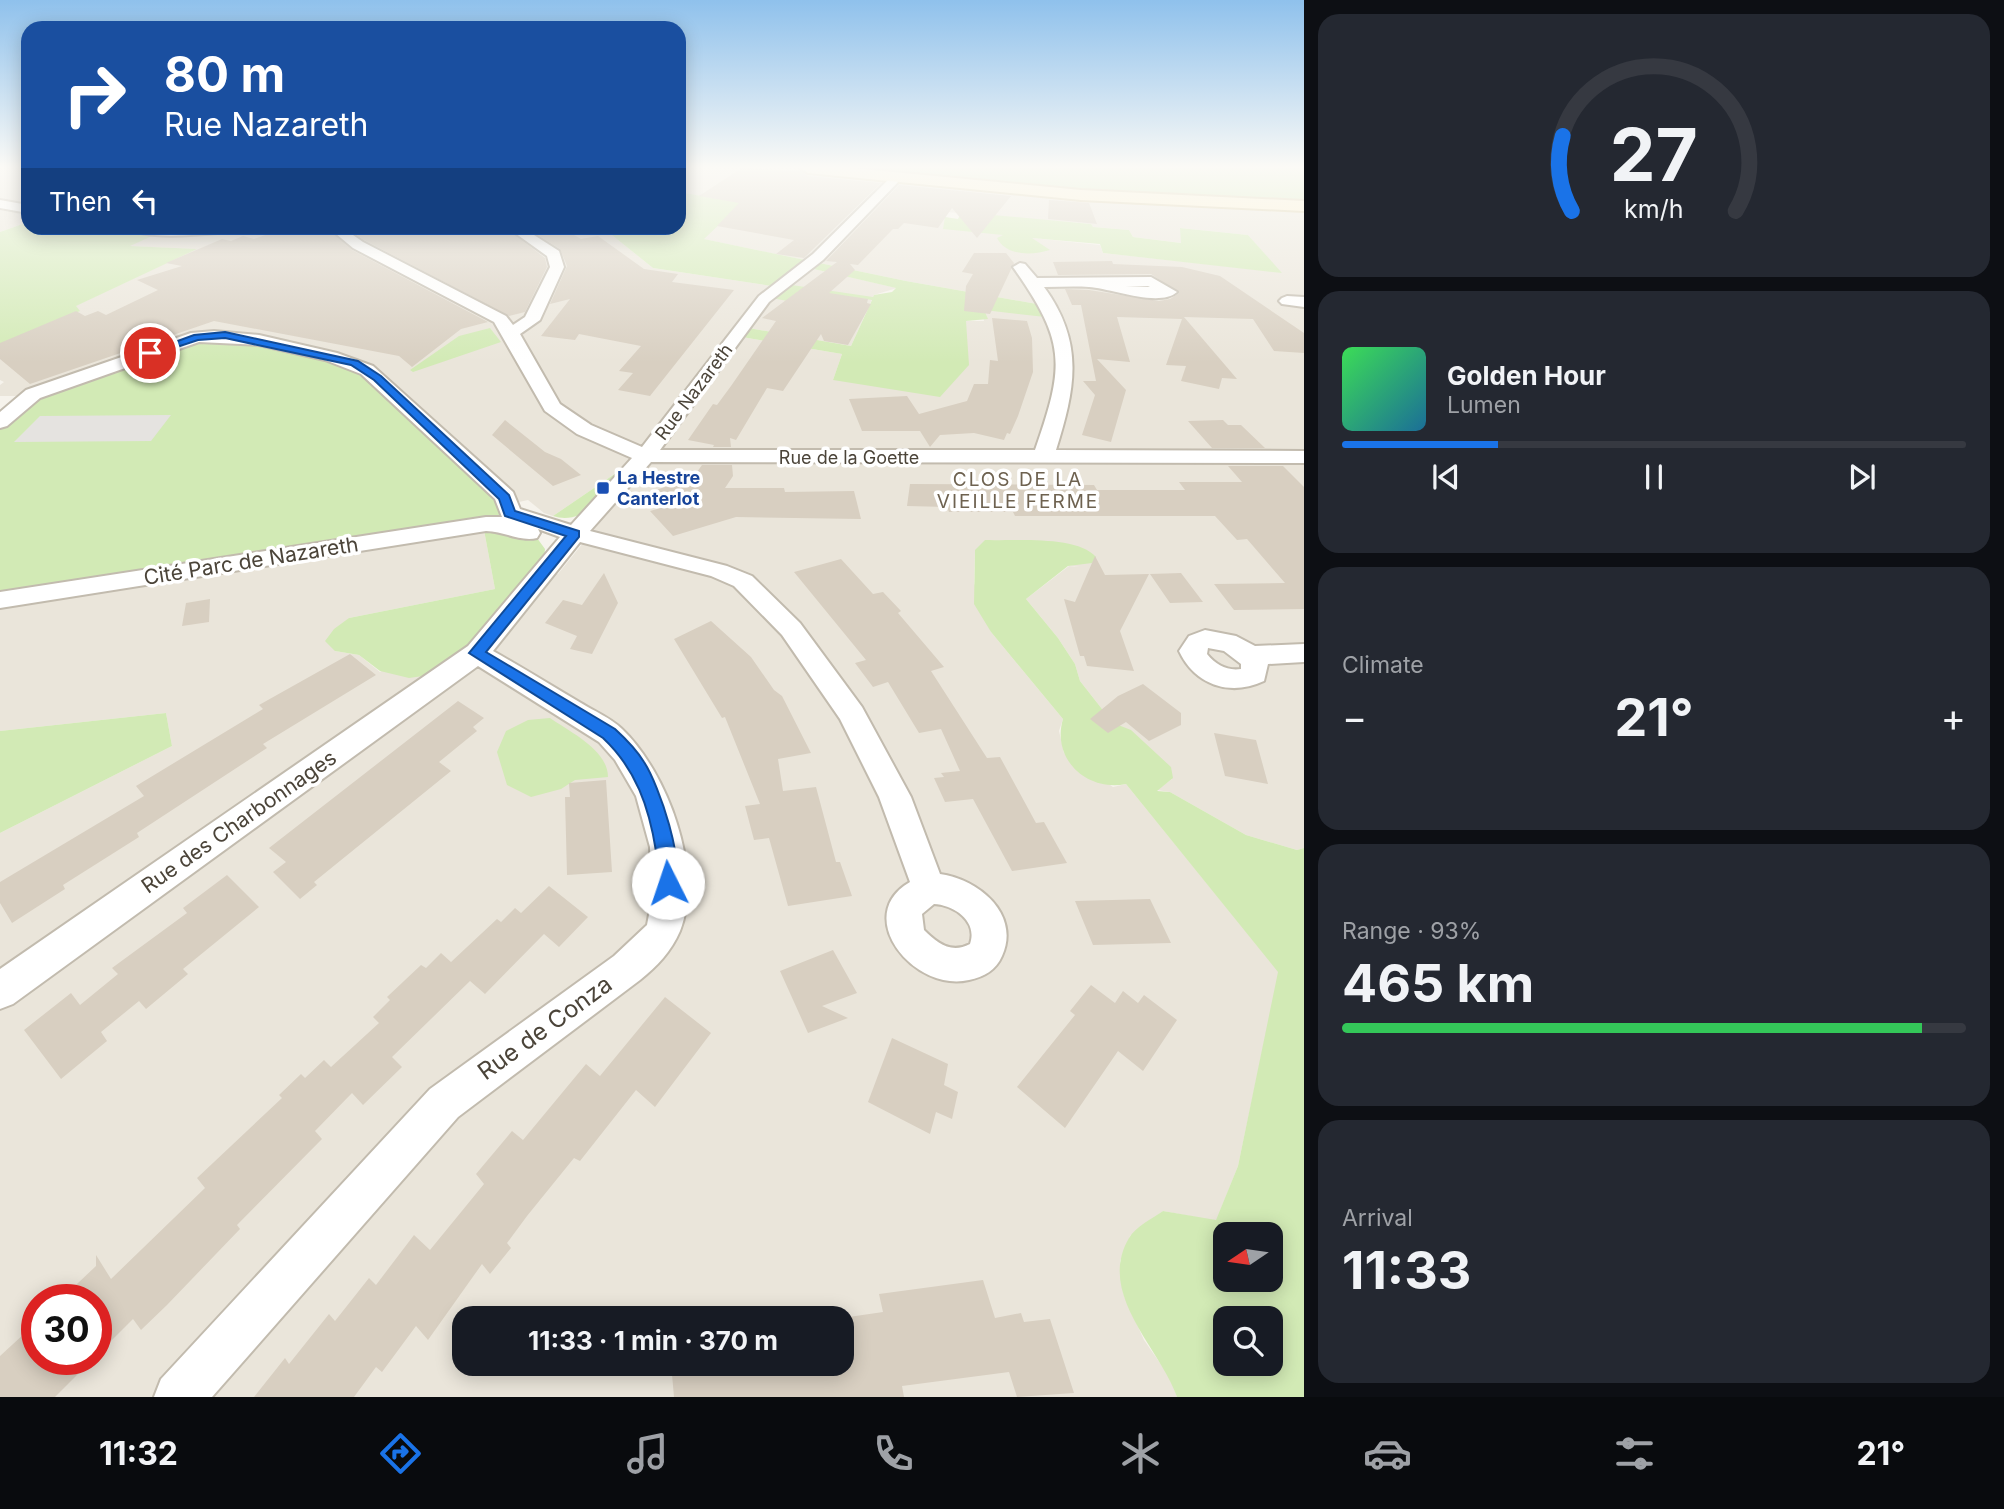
<!DOCTYPE html>
<meta charset="utf-8">
<style>
:root{--surface:#171b24;--page:#242831;--text:#f1f3f6;--muted:#9ea1a6;--line:#363941;--accent:#1a73e8}
body{margin:0;font-family:Inter,sans-serif;background:var(--page);color:var(--text);height:100vh;display:flex;flex-direction:column;font-size:26px;white-space:nowrap}
*{box-sizing:border-box;margin:0}
p{font-size:23px;color:var(--muted)}
.icon{flex:none;width:38px;height:38px;fill:none;stroke:currentColor;stroke-width:2;stroke-linecap:round;stroke-linejoin:round}
.map{position:relative;flex:1;overflow:hidden}
.side{display:flex;flex-direction:column;gap:14px;padding:14px;background:#0d0f14;width:700px}
.side>*{flex:none}
.hud{position:absolute;left:21px;top:21px;width:665px;height:214px;border-radius:21px;box-shadow:0 4px 18px #0003;background:#1a4fa0;color:#fff;overflow:hidden}
.needle{width:46px;rotate:257deg}
.buttons{position:absolute;left:1213px;top:1222px;display:grid;gap:14px}
.buttons a{display:grid;place-items:center;width:70px;height:70px;border-radius:14px;background:var(--surface);box-shadow:0 4px 18px #0003;font-size:35px}
.speed{position:absolute;left:21px;top:1284px;display:flex;gap:14px;font-size:35px;font-weight:700;text-align:center}
.speed>*{display:grid;place-content:center;width:91px;height:91px;border-radius:50%;background:var(--surface);box-shadow:0 4px 18px #0003;line-height:1}
.speed .limit{border:10px solid #d22;background:#fff;color:#111}
.pin{position:absolute;display:grid;place-items:center;width:60px;height:60px;color:#fff;margin:-30px;border:4px solid #fff;border-radius:50%;box-shadow:0 2px 7px #0007}
.me{position:absolute;width:77px;margin:-38px;rotate:356deg;stroke-linejoin:round;filter:drop-shadow(0 0 5px #0008)}
.turn{display:flex;align-items:center;gap:24px;height:147px;padding:0 28px;font-size:32px}
.turn .icon{width:91px;height:91px;stroke-width:2.5}
.turn b{display:block;font-size:49px;line-height:60px}
.then{display:flex;align-items:center;height:66px;padding:0 28px;background:#0003;gap:14px;font-size:26px}
.big{font-size:52px;font-weight:700;line-height:1.1}
.side .card{flex:1;display:flex;flex-direction:column;justify-content:center;gap:10px;min-width:0;padding:0 24px;border-radius:21px;background:var(--page)}
.side .dial{align-items:center;gap:0}
.dial svg{height:182px;overflow:visible;fill:none;stroke:var(--line);stroke-width:7;stroke-linecap:round;text-anchor:middle}
.dial text{fill:var(--text);stroke:none}
.song{display:flex;align-items:center;gap:21px}
.cover{width:84px;height:84px;border-radius:10px;background:linear-gradient(135deg,hsl(130 70% 55%),hsl(200 70% 35%))}
.played{height:7px;border-radius:4px;background:linear-gradient(90deg,var(--accent) 25%,var(--line) 25%)}
.keys{display:flex;justify-content:space-around;direction:ltr}
.heat{display:flex;justify-content:space-between;align-items:center;font-size:38px;direction:ltr}
.charge{height:10px;border-radius:5px;background:linear-gradient(90deg,#34c759 93%,var(--line) 0)}
.trip{position:absolute;left:452px;top:1306px;width:402px;height:70px;border-radius:21px;background:var(--surface);box-shadow:0 4px 18px #0003;font-weight:700;line-height:70px;text-align:center}
.menu{display:flex;height:112px;justify-content:space-around;align-items:center;background:#090b0e;color:var(--muted)}
.menu .icon{width:49px;height:49px}
.menu .current{color:var(--accent)}
.menu b{font-size:32px;color:var(--text)}
main{display:flex;flex:1;min-height:0}
.map>svg:first-child{display:block}
</style>
<main>
<div class="map">
<svg width="1304" height="1397" viewBox="0 0 1304 1397">
<rect width="100%" height="100%" fill="#f6f3ec"/>
<path fill="#eae5da" fill-rule="evenodd" d="M0,168H28V222L0,232Z
M679,168H808L897,177L1304,206V848L1297,850L1246,835L1170,792L1157,790L1172,779L1113,723L1080,681L1075,664L1058,638L1026,599L1069,566L1080,567L975,550L974,583L991,632L1063,719L1059,731L1064,753L1113,787L1126,784L1279,972L1238,1166L1216,1221L1163,1211L1130,1236L1120,1261L1124,1296L1144,1340L1171,1379L1177,1397H0V833L172,746L166,713L0,731V602L484,530L495,589L349,618L335,651L359,655L380,672L545,571L558,574L604,517L637,466L619,471L553,516L544,513L528,500L510,504L0,413L17,396H0V385L4,382L0,380V345L79,311L75,306L195,249L128,246L160,232L135,228H603L653,268L779,287L805,267L897,288L874,295L851,346L743,327L736,336L842,354L833,380L966,321H984L982,310L1048,306L906,281L703,239L741,203L679,192ZM947,212L1090,224L1093,227L1129,230L1133,237L1182,243L1181,228L1248,235L1280,272L1103,253L1100,245L1005,235L945,217ZM37,1300H96V1360H37ZM464,1318H842V1363H464Z"/>
<path fill="#d2eab5" fill-rule="evenodd" d="M826,168H1304V204L1020,187Z
M679,192L742,203L704,239L906,281L1048,306L1054,318L984,310L988,319L966,321L969,365L940,397L833,380L842,354L736,336L743,327L851,346L872,300L859,298L852,313L766,297L778,287L653,268L603,228H679ZM805,267L896,288L892,292L874,295L873,297L785,284Z
M960,215H993L1091,224L1093,227L1129,230L1133,237L1181,243L1180,228L1248,235L1282,273L1103,253L1100,244L1032,238L1050,250C1033,255 1007,257 997,238L1003,235L943,229L945,217L958,219Z
M28,222V228H135L161,232L130,246L197,249L76,306L80,311L0,345V232Z
M490,328L501,342L413,372L410,370L459,336Z
M209,335L355,363L518,515L0,602V425L25,400Z
M638,466C616,487 587,527 553,516L619,471Z
M484,530L537,538L545,549L544,560L484,631L469,644L423,676L409,678L380,671L359,655L335,651L325,641L334,629L349,618L495,589Z
M985,540C1015,541 1077,535 1096,557L1092,563L1068,566L1026,599L1058,638L1075,664L1080,681L1113,723L1131,730L1171,767L1173,778L1157,791L1170,792L1246,835L1297,850L1304,848V1397H1177C1160,1348 1096,1294 1129,1238C1135,1227 1153,1218 1163,1211L1216,1220L1238,1166L1278,972L1126,784C1087,792 1051,759 1063,719L991,632L974,604L975,550ZM1225,1234H1270V1279H1225ZM1225,1318H1270V1363H1225Z
M166,713L172,746L0,833V731Z
M550,718C570,732 608,750 608,777L575,780L561,789L531,797L507,785L497,752L506,731L528,720Z"/>
<path fill="#e5e3e0" d="M171,415L151,441L14,442L40,416Z"/>
<path fill="#d8cfc1" d="M742,168L800,171L808,176L881,183L804,258L776,254L794,240L717,226L739,203L699,196Z
M899,185L1011,196L977,238L952,208L938,228L904,223L898,229H893L858,265L850,264L855,270L829,293L868,299L867,303L871,304L848,345L824,341L821,334L783,391L767,388L736,440L730,438L731,447H713L714,445L688,440L713,404L717,405L731,386L776,321L762,318L837,262L826,261Z
M1049,200L1089,203L1097,224L1048,219Z
M285,228H327L352,250L488,322L461,329L412,367L399,356L214,321L30,384L0,359V343L76,311L85,316L98,311L106,315L158,290L137,280L182,266L166,263L222,239L231,241L243,236L254,239Z
M347,228H506L545,258L547,267L525,312L509,316L364,240Z
M527,228H562L581,239L598,236L644,269L678,274L672,282L734,290L650,396L618,390L633,373L619,371L641,346L579,334L575,340L541,336L570,299L550,304L567,266L560,249Z
M974,253H1006L1014,263L990,314L964,311L966,286L973,274L962,272Z
M1112,261L1113,264L1182,267L1220,276L1304,333V353L1274,351L1253,319L1184,317L1237,379L1222,378L1219,389L1181,381L1186,366L1166,365L1182,319L1117,317L1130,362L1097,359L1126,390L1111,442L1082,435L1095,395L1083,381H1096L1081,305H1072L1065,289L1089,290L1159,301L1170,299L1179,293L1151,274L1058,275L1053,262Z
M992,318L1027,321L1032,338L1033,372L1018,416L1010,434L1007,433L1004,440L974,433L940,435L930,447L920,431H862L849,399L907,396L919,414L967,401L974,384H988L990,360L998,361Z
M505,420L545,452L561,459L581,475L553,486L492,435Z
M1223,420L1228,425H1241L1265,448H1212L1188,421Z
M702,465H732L733,476L725,488H784L785,492L854,491L861,519L736,517L673,536L650,511L668,506L656,490L680,482H690Z
M1228,466H1283L1304,487V609L1234,610L1214,584L1285,583L1247,539L1237,540L1215,516H1015L1013,512H949L947,507L907,506L910,484L1094,485L1097,490H1185L1179,482H1242Z
M1095,556L1105,575L1149,574L1120,631L1134,671L1087,666L1084,656H1080L1064,599L1075,602Z
M841,559L873,594L883,592L901,611L898,613L944,667L931,671L987,758L1000,757L1036,823L1044,822L1067,863L1012,871L973,799L945,802L934,778L944,777L941,773L960,771L941,729L919,733L888,682L873,687L855,663L866,660L794,572Z
M604,573L618,603L592,654L570,649L577,636L545,623L563,600L582,605Z
M1181,573L1203,602L1170,603L1150,574Z
M210,599L209,622L182,626L186,603Z
M711,621L751,657L774,690L782,696L811,753L778,759L783,791L816,787L836,862H840L852,896L788,906L769,838L754,840L745,806L760,804L725,717L722,718L674,639Z
M350,654L376,675L263,744L267,748L137,833L139,837L63,885L65,889L12,923L0,903V882L144,796L136,786L263,709L259,705Z
M1143,684L1181,713V725L1149,741L1126,722L1108,733L1090,719L1118,696Z
M458,701L484,718L473,727L477,731L439,762L451,771L314,882L317,885L300,899L273,872L286,862L269,848Z
M1214,733L1256,740L1268,784L1225,776Z
M606,780L612,872L567,875L565,797H570L569,783Z
M227,875L259,907L183,969L188,974L146,1009L139,1001L101,1032L107,1041L61,1079L24,1030L71,993L80,1005L118,974L112,968L187,913L183,908Z
M549,886L588,917L559,947L544,934L485,994L470,981L392,1057L402,1067L363,1105L352,1093L315,1131L322,1139L237,1225L240,1229L167,1305L141,1330L133,1319L96,1356V1300H60L96,1266V1255L111,1279L205,1188L197,1178L282,1098L279,1095L301,1074L305,1078L324,1060L331,1067L379,1023L373,1017L390,1000L387,997L421,965L426,968L441,953L451,962L497,919L501,922L515,908L521,913Z
M1150,899L1171,943L1093,945L1075,901Z
M833,950L857,993L822,1006L848,1018L808,1033L780,971Z
M1091,985L1115,1003L1123,991L1138,1003L1144,995L1177,1020L1143,1071L1118,1051L1065,1128L1017,1087L1075,1015L1070,1011Z
M665,997L711,1033L655,1107L636,1090L580,1161L574,1158L527,1216L507,1243L511,1248L490,1274L482,1264L428,1340L416,1326L382,1372L376,1367L354,1397H254L285,1358L289,1364L329,1314L335,1321L369,1278L376,1285L414,1235L430,1250L484,1184L476,1174L512,1131L523,1140L586,1064L600,1076Z
M892,1038L948,1064L944,1085L958,1092L952,1119L936,1112L930,1134L868,1102Z
M983,1280L995,1318L1021,1313L1024,1322L1050,1319L1074,1393L1017,1397L1009,1372L902,1386L904,1397H674L671,1363H842V1318L883,1312L879,1294Z
M37,1322V1360H92L55,1397H0V1356Z"/>
<g fill="none" stroke-linecap="round" stroke-linejoin="round">
<g stroke="#c2bbae" stroke-width="4">
<path id="street" d="M897,174L903,177L901,179L823,260L769,302L660,450H1035C1065,364 1066,342 1013,267L1020,263L1025,264L1037,278L1151,277L1177,292C1159,308 1110,288 1089,287C1074,286 1059,287 1044,287C1085,343 1075,389 1056,450L1304,451V463L651,462L590,531L727,566L752,576L800,623L862,707L911,797L940,874C978,879 1021,914 1002,956C996,970 984,977 969,980C915,993 851,916 910,882L879,797L840,719L782,635L734,586L711,576L580,542L493,651C523,668 552,686 581,703C594,711 611,718 622,729C667,772 704,870 680,931C671,952 657,966 640,980L458,1117L212,1397H154L161,1379L430,1089L614,956L647,925L652,899L650,847L636,796L615,760L599,742L478,666L13,1004L0,1009V969L468,646L560,537L538,529L540,533L537,538C520,542 503,531 486,531L0,608V592L486,517H502L495,499L361,374L325,360L259,345L199,342L40,398L7,426L0,428V412L26,390L191,333L214,331L259,335L337,353L373,366L513,492L520,509L571,525L632,458L577,434L545,411L494,322L353,248L329,228H343L363,242L506,316L513,325L525,317L550,267L547,256L508,228H523L559,251L564,267L540,320L520,334L560,404L591,425L642,447L759,296L813,254L893,175ZM1123,286H1148L1150,287L1125,286ZM934,904C954,905 978,921 970,944C951,954 937,943 924,930L922,914Z
M0,200L28,205V213L0,208Z
M128,228H236L229,232C207,234 145,241 128,228Z
M1287,296L1304,297V307L1282,304L1279,301L1282,298Z
M1205,630L1236,636L1255,646L1304,644V662L1268,664L1264,681C1230,697 1195,685 1179,651L1189,636ZM1208,648L1224,651L1241,664V669C1227,671 1216,665 1207,654Z"/>
</g>
<g stroke="#d6c79b" stroke-width="4">
<path id="secondary" d="M800,168H852L1081,190L1304,201V211L1081,200L808,173Z"/>
</g>
<use href="#street" fill="#fff" fill-rule="evenodd"/>
<use href="#secondary" fill="#fff3cd" fill-rule="evenodd"/>
</g>
<linearGradient id="sky" x2="0" y2="1"><stop stop-color="#8fc1ec"/><stop offset="0.46" stop-color="#fbfaf6"/><stop offset="1" stop-color="#fbfaf6" stop-opacity="0"/></linearGradient>
<rect width="1304" height="363" fill="url(#sky)"/>
<path fill="#1a73e8" stroke="#114b97" stroke-width="2" d="M225,332L358,361L381,376L509,495L515,511L579,531V537L486,652L615,729C626,739 636,749 644,762C659,785 686,864 674,889L668,892L661,889C655,877 658,864 656,851C649,807 636,769 603,738L469,653L566,536L505,516L499,499L374,380L351,365L225,338L198,340L150,356L145,353L194,335Z"/>
<rect fill="#1a4fb4" stroke="#fff" stroke-width="2.5" x="596" y="481" width="14" height="14" rx="3.5"/>
<g text-anchor="middle" stroke-width="7" stroke-linejoin="round" paint-order="stroke">
<g font-size="18" fill="#4b4439" stroke="#fff">
<text transform="translate(694 392) rotate(-53)" y="6">Rue Nazareth</text>
<text x="849" y="464">Rue de la Goette</text>
</g>
<g font-size="18" font-weight="bold" fill="#164399" stroke="#fff" text-anchor="start">
<text x="617" y="484">La Hestre<tspan x="617" dy="21">Canterlot</tspan></text>
</g>
<g font-size="19" letter-spacing="2" fill="#6e6250" stroke="#fff">
<text x="1018" y="486">CLOS DE LA<tspan x="1018" dy="22">VIEILLE FERME</tspan></text>
</g>
<g font-size="21" fill="#4b4439" stroke="#fff">
<text transform="translate(251 561) rotate(-9)" y="7">Cité Parc de Nazareth</text>
<text transform="translate(239 822) rotate(-35)" y="7">Rue des Charbonnages</text>
</g>
<g font-size="24" fill="#4b4439" stroke="#fff">
<text transform="translate(545 1028) rotate(-36)" y="8">Rue de Conza</text>
</g>
</g>
</svg>
<div class="buttons">
<a><svg class="needle" viewBox="-14 -14 28 28"><path d="M0-13l5 13h-10z" fill="#e53935"/><path d="M0 13l5-13h-10z" fill="#9ea1a6"/></svg></a>
<a><svg class="icon" aria-label="search" viewBox="0 0 24 24"><circle cx="10" cy="10" r="6"/><path d="M15 15l6 6"/></svg></a>
</div>
<div class="speed"><div class="limit">30</div></div>
<div class="pin" style="left:150px;top:353px;background:#d93025"><svg class="icon" aria-label="arrive" viewBox="0 0 24 24"><path d="M6 21V4h12l-3 4 3 4H6"/></svg></div>
<svg class="me" style="left:668px;top:883px" viewBox="-20 -20 40 40"><circle r="19" fill="#fff"/><path d="M0-13L10 11 0 6-10 11z" fill="#1a73e8"/></svg>
<div class="trip">11:33 · 1 min · 370 m</div>
<div class="hud">
<div class="turn"><svg class="icon" aria-label="right" viewBox="0 0 24 24"><path d="M7 20v-9h11M14 6l5 5-5 5"/></svg><div><b>80 m</b>Rue Nazareth</div></div>
<div class="then">Then<svg class="icon" aria-label="left" viewBox="0 0 24 24"><path d="M17 20v-9H6M10 6l-5 5 5 5"/></svg></div>
</div>
</div>
<section class="side">
<div class="card dial"><svg viewBox="0 0 100 80">
<path d="M14 69A42 42 0 1 1 86 69"/>
<path d="M14 69A42 42 0 0 1 10 36" stroke="#1a73e8"/>
<text x="50" y="56" font-size="32" font-weight="700">27</text>
<text x="50" y="72" font-size="11">km/h</text>
</svg></div>
<div class="card">
<div class="song"><i class="cover"></i><div><b>Golden Hour</b><p>Lumen</p></div></div>
<div class="played"></div>
<div class="keys"><svg class="icon" aria-label="previous" viewBox="0 0 24 24"><path d="M18 5L8 12l10 7zM5 5v14"/></svg><svg class="icon" aria-label="pause" viewBox="0 0 24 24"><path d="M8 5v14M16 5v14"/></svg><svg class="icon" aria-label="next" viewBox="0 0 24 24"><path d="M6 5l10 7-10 7zM19 5v14"/></svg></div>
</div>
<div class="card"><p>Climate</p>
<div class="heat"><a>−</a><b class="big">21°</b><a>+</a></div>
</div>
<div class="card"><p>Range · 93%</p><b class="big">465 km</b><div class="charge"></div></div>
<div class="card"><p>Arrival</p><b class="big">11:33</b></div>
</section>
</main>
<nav class="menu">
<b>11:32</b>
<svg class="icon current" aria-label="directions" viewBox="0 0 24 24"><path d="M12 3l9 9-9 9-9-9zM9 14v-3h6M13 9l2 2-2 2"/></svg>
<svg class="icon" aria-label="music" viewBox="0 0 24 24"><path d="M9 18V5l10-2v13"/><circle cx="6" cy="18" r="3"/><circle cx="16" cy="16" r="3"/></svg>
<svg class="icon" aria-label="phone" viewBox="0 0 24 24"><path d="M5 4h4l2 5-3 2q2 4 5 5l2-3 5 2v4C11 20 4 13 5 4z"/></svg>
<svg class="icon" aria-label="climate" viewBox="0 0 24 24"><path d="M12 3v18M4 7l16 10M4 17L20 7"/></svg>
<svg class="icon" aria-label="car" viewBox="0 0 24 24"><path d="M5 17H2v-5l4-1 3-4h7l3 4 3 1v5h-3M9 17h6M6 11h13"/><circle cx="7" cy="17" r="2"/><circle cx="17" cy="17" r="2"/></svg>
<svg class="icon" aria-label="filters" viewBox="0 0 24 24"><path d="M4 7h16M4 17h16"/><circle cx="9" cy="7" r="2"/><circle cx="15" cy="17" r="2"/></svg>
<b>21°</b>
</nav>
